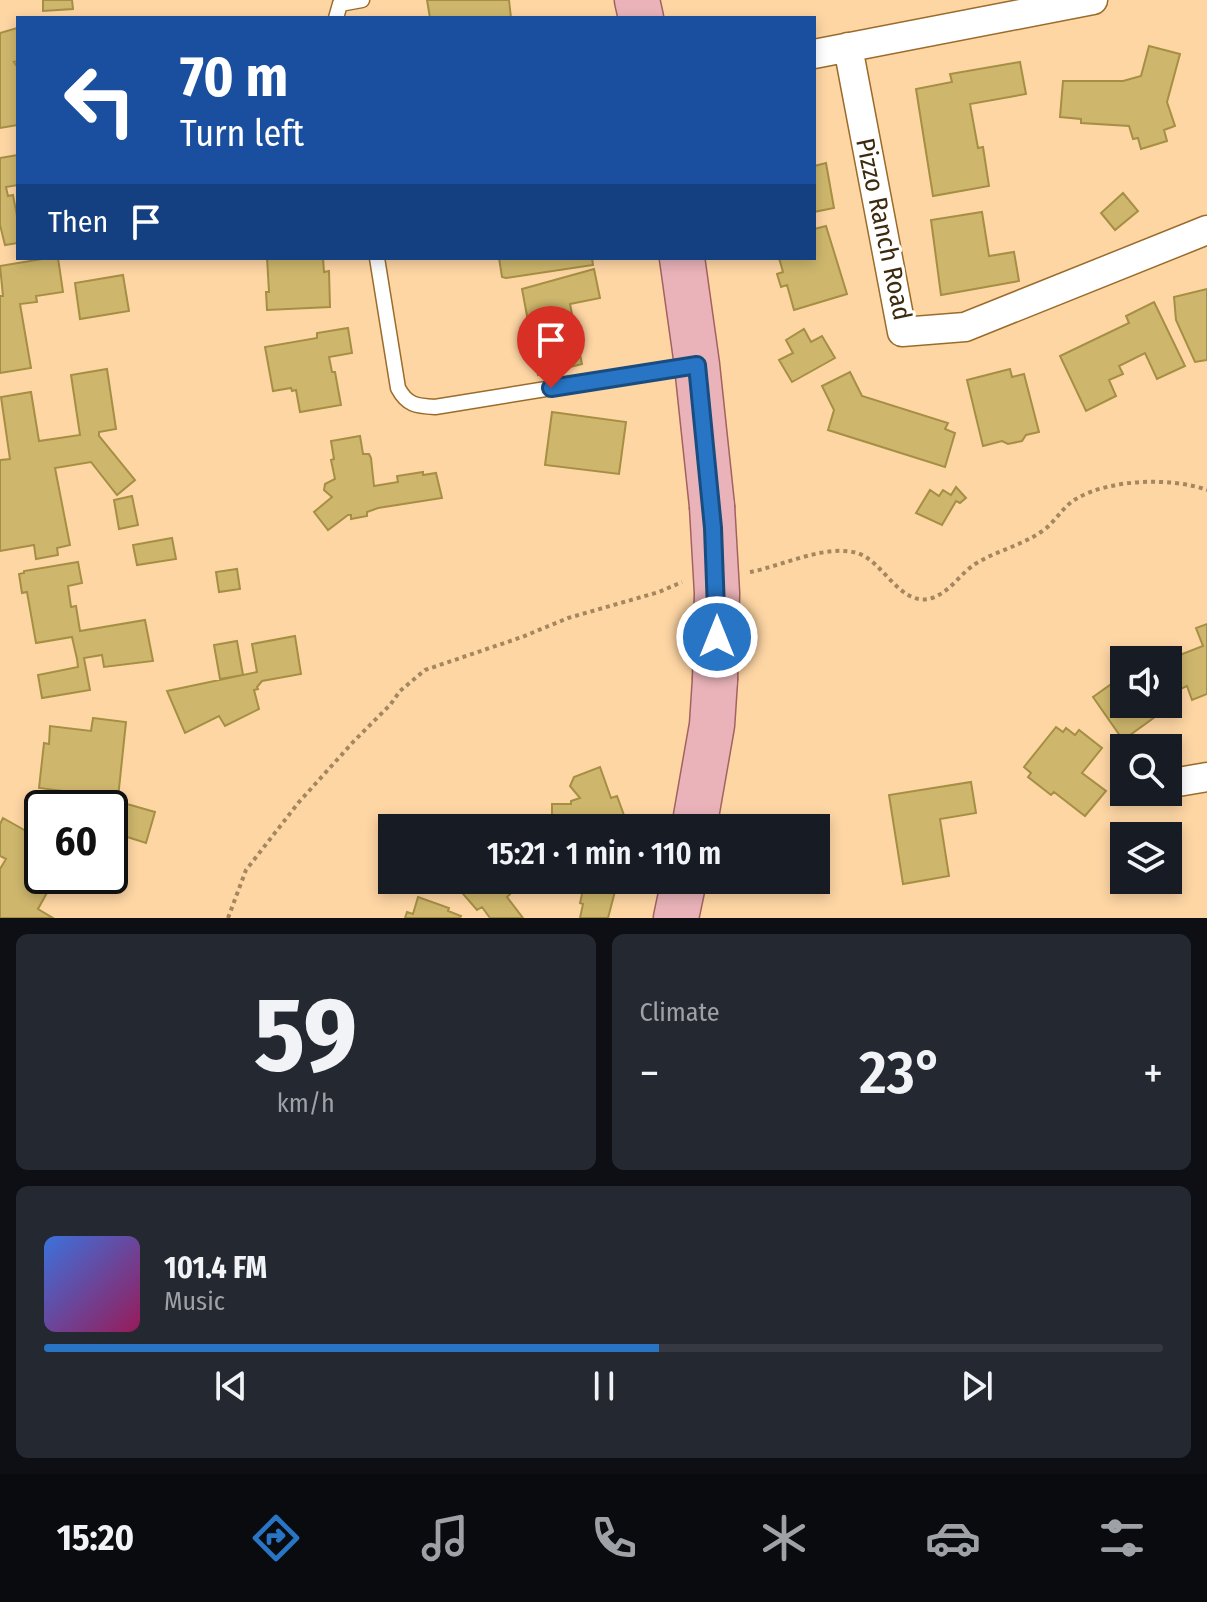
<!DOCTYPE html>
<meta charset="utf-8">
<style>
:root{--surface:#171b24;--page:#242831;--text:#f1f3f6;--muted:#9ea1a6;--line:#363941;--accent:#2775c4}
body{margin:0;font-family:"Fira Sans Condensed",sans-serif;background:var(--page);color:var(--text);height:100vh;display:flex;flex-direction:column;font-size:30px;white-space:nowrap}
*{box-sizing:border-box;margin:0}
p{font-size:26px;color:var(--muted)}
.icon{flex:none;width:44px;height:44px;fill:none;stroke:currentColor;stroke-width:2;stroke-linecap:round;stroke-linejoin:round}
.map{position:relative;height:918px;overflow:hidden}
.details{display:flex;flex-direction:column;gap:16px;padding:16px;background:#0d0f14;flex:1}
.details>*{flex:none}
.banner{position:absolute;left:16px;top:16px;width:800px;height:244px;border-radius:0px;box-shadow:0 4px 12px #0003;background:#1a4fa0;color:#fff;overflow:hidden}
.buttons{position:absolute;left:1110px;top:646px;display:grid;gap:16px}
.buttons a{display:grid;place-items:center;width:72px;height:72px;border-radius:0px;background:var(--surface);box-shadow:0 4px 12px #0003;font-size:40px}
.speed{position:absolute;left:24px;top:790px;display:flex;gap:16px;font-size:40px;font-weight:700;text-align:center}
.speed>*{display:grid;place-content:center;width:104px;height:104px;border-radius:50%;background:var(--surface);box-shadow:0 4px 12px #0003;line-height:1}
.speed .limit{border:4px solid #111;border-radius:12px;background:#fff;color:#111}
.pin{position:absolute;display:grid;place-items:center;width:68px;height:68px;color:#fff;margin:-82px -34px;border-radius:50% 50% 50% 0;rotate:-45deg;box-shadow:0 0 8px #0007}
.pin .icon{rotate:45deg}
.me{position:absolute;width:88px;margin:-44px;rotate:0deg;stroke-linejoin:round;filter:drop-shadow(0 0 6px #0008)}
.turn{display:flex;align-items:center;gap:28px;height:168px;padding:0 32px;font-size:36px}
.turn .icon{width:104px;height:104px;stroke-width:2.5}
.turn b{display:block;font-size:56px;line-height:68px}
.then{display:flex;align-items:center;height:76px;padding:0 32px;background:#0003;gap:16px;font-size:30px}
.big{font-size:60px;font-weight:600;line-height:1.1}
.details .widget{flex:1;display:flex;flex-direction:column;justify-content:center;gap:12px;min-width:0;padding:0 28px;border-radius:12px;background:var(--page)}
.details .dial{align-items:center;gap:0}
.dial b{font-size:104px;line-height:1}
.song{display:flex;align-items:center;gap:24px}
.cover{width:96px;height:96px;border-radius:12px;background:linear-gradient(135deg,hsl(220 70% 55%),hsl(330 70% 35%))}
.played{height:8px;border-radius:4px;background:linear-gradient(90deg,var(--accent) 55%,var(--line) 55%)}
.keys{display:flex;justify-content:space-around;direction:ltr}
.heat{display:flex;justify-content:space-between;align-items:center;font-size:44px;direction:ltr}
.details .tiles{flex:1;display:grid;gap:16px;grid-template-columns:1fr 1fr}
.widget:last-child{grid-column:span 2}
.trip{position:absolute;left:378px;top:814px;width:452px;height:80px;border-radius:0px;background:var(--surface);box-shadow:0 4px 12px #0003;font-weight:600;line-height:80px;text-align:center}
.tab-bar{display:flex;height:128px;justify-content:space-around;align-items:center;background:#090b0e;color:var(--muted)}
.tab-bar .icon{width:56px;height:56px}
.tab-bar .selected{color:var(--accent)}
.tab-bar b{font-size:36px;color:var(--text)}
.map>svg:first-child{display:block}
</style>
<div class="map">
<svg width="1207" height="918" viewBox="0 0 1207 918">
<rect width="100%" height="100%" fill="#fed6a4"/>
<path fill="#ceb66c" stroke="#a58f44" stroke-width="2" d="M43,0H72L73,9L43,11Z
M427,0H509L511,18H430Z
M17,28L18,61L14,62L18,68V125L0,128V33Z
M1149,46L1180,54L1167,102L1175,126L1164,130L1167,141L1141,149L1138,138L1133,139L1129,126L1081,123V119L1060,117L1063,81H1123L1141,76Z
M1020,62L1026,94L970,104L978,148L983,147L989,186L933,196L916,89L952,82L950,74Z
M18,155V185L6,187L8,196L13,195L18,221V243L5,245L0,225V158Z
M826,163L834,208L814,212V166Z
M1123,193L1138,211L1115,230L1101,213Z
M982,212L989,256L1014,252L1019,281L941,295L931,220Z
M826,226L847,294L794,310L787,285L781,287L777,274L783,272L779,258H814V229Z
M48,258H58L63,292L36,296L37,302L20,304L31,368L0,373V296H3L0,266Z
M267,258H323L324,272L329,271L330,307L267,310L266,292H269Z
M499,258H592L593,265L506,278L502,277Z
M594,269L600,298L570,304L582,364L538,375L522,289Z
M123,275L129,311L80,319L75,283Z
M1207,289V360L1195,362L1176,320L1174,297Z
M1154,302L1185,366L1157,379L1145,353L1119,366L1123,374L1109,380L1116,396L1086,411L1060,356L1129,323L1126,316Z
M348,328L352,353L329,357L332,372H335L341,405L300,412L296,390L292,391L291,388L273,391L265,347L317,338V333Z
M804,329L811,342L822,336L835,358L792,382L779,360L793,353L786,340Z
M107,369L116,429L99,432V436L135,480L117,495L91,462L55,468L70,545L57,548L58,555L36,559L34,545L0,551V460L10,459L1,397L31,392L39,441L80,435L71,375Z
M1010,369L1012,377L1024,374L1039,432L1026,435L1022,441L1008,444L1002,441L983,446L967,380Z
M850,372L862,396L948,423L945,429L955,433L945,467L828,430L834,410L822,386Z
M552,412L626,422L619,474L545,465Z
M360,436L363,454H369L371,458L374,486L398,482L397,476L423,472V475L436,473L442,498L378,508L367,512V516L351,519V515H348L328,530L314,512L332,497L324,490L325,484L335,479L331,460L334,459L331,441Z
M956,487L966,498L960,503L956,501L942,525L916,513L930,490L939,496L943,490L951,495Z
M132,496L138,525L119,529L114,500Z
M172,538L176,559L137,565L133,545Z
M78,562L82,583L68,586L71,607L76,606L80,631L145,620L153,661L104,667L102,655L84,658L90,690L42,698L38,675L78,667L77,659L72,637L36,643L27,592L22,593L19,574L24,573V571Z
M237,569L240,589L219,592L216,572Z
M1207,624V694L1192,700L1187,686L1176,691L1168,670L1167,660L1203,646L1196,628Z
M295,636L301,674L262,681L257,687L258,689L254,690L259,709L225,726L219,716L185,733L167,691L257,672L252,644Z
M237,641L243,675L220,679L214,645Z
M1124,675V704H1168V689L1177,701L1123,740L1093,697Z
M93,718L126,722L118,798L39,788L44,743L49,744L50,726L91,731Z
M1056,727L1063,732L1066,728L1075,735L1079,730L1102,748L1082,773L1106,791L1085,816L1054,792L1051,795L1028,777L1031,773L1024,767Z
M600,767L611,798L617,796L625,818L609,824L614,828H552V804H571V801L580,798L570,786L574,777Z
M971,782L976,813L940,819L949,876L903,884L889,795Z
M127,804L155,812L146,843L118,834Z
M523,817L531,828H508Z
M3,818L42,840V876L54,880L38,909L53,918H0V869L6,859L0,856V824Z
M451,880H530L522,884L516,880L506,888L510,894L507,897L523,918H490L482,907L477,910Z
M585,880H618L608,918H580L583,904L580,903Z
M418,897L449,908L448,911L461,916L460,918H405L407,912L413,914Z"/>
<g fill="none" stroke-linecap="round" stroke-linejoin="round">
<g stroke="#9a6c2c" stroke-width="17">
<path id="service" d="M336,18L340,4L362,0
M377,258L398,388C407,405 416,406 435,407L694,365"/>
</g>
<g stroke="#9a6c2c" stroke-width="31">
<path id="minor" d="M848,47L902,332L965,327L1207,230
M814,54L1093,0
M1178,782L1207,777"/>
</g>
<g stroke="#a3625f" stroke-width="47">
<path id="primary" d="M637,0L641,18
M682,258L697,365L712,506
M694,828L712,725L715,680
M676,918L684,880"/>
</g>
<path stroke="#a5875f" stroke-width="4" stroke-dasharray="4 4" stroke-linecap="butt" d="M750,572C782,566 825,544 857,553C884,561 900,608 932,598C950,592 960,574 975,564C996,551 1020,546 1041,532C1055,523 1062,507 1076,499C1109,479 1171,477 1207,490
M228,918L246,870L299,802L354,741L390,705L400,691L425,670L522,637L568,618L659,592L682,582"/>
<use href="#service" stroke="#fff" stroke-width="14"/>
<use href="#minor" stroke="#fff" stroke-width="28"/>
<use href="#primary" stroke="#e9b3b9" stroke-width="44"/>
<g stroke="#a3625f" stroke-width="47" stroke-linecap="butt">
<path id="primary-bridge" d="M712,506L717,593L715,680"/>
</g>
<use href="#primary-bridge" stroke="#e9b3b9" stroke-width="44"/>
</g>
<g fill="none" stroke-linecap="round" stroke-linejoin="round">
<g stroke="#194c7f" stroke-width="20">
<path id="route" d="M551,388L697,365L713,528L717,637"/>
</g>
<use href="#route" stroke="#2775c4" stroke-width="14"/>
</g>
<g text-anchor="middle" stroke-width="6" stroke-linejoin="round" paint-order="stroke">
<g font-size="26" fill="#3c290e" stroke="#fff">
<text transform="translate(884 229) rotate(78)" y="9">Pizzo Ranch Road</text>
</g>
</g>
</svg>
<div class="buttons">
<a><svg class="icon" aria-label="sound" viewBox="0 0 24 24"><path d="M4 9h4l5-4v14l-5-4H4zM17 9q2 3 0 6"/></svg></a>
<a><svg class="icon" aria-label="search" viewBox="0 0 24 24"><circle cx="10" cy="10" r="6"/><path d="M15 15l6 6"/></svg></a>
<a><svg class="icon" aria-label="layers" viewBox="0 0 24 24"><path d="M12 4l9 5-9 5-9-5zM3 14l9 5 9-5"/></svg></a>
</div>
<div class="speed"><div class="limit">60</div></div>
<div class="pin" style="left:551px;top:388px;background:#d93025"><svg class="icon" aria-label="arrive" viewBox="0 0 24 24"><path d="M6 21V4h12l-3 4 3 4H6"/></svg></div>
<svg class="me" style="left:717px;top:637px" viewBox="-20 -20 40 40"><circle r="17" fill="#2775c4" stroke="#fff" stroke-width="3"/><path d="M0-11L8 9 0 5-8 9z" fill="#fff"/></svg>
<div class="trip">15:21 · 1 min · 110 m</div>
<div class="banner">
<div class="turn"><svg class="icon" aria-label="left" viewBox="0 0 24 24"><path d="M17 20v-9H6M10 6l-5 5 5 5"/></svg><div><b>70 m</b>Turn left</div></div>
<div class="then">Then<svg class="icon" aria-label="arrive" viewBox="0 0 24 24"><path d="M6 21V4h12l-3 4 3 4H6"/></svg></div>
</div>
</div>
<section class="details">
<div class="tiles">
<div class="widget dial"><b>59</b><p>km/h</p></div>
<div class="widget"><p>Climate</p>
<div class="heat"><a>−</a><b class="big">23°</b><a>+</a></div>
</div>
<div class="widget">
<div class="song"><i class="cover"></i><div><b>101.4 FM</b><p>Music</p></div></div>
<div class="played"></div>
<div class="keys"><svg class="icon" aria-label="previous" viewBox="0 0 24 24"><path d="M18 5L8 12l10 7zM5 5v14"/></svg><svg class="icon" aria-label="pause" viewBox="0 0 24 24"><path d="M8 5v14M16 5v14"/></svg><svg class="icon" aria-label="next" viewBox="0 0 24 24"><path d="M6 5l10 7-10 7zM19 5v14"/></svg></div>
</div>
</div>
</section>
<nav class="tab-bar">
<b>15:20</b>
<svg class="icon selected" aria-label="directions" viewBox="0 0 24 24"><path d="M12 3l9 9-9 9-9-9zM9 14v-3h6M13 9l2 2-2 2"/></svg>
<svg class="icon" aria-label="music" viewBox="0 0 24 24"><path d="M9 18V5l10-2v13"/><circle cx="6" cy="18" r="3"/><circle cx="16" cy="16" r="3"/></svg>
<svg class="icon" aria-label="phone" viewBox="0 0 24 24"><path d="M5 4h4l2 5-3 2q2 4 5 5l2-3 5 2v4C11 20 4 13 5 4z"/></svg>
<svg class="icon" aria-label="climate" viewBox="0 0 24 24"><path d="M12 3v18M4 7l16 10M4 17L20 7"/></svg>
<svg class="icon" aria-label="car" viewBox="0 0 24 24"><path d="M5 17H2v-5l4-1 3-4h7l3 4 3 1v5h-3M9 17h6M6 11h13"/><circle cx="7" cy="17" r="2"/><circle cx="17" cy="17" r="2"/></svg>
<svg class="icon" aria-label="filters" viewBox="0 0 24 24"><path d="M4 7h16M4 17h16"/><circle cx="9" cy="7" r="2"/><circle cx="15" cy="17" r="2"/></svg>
</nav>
